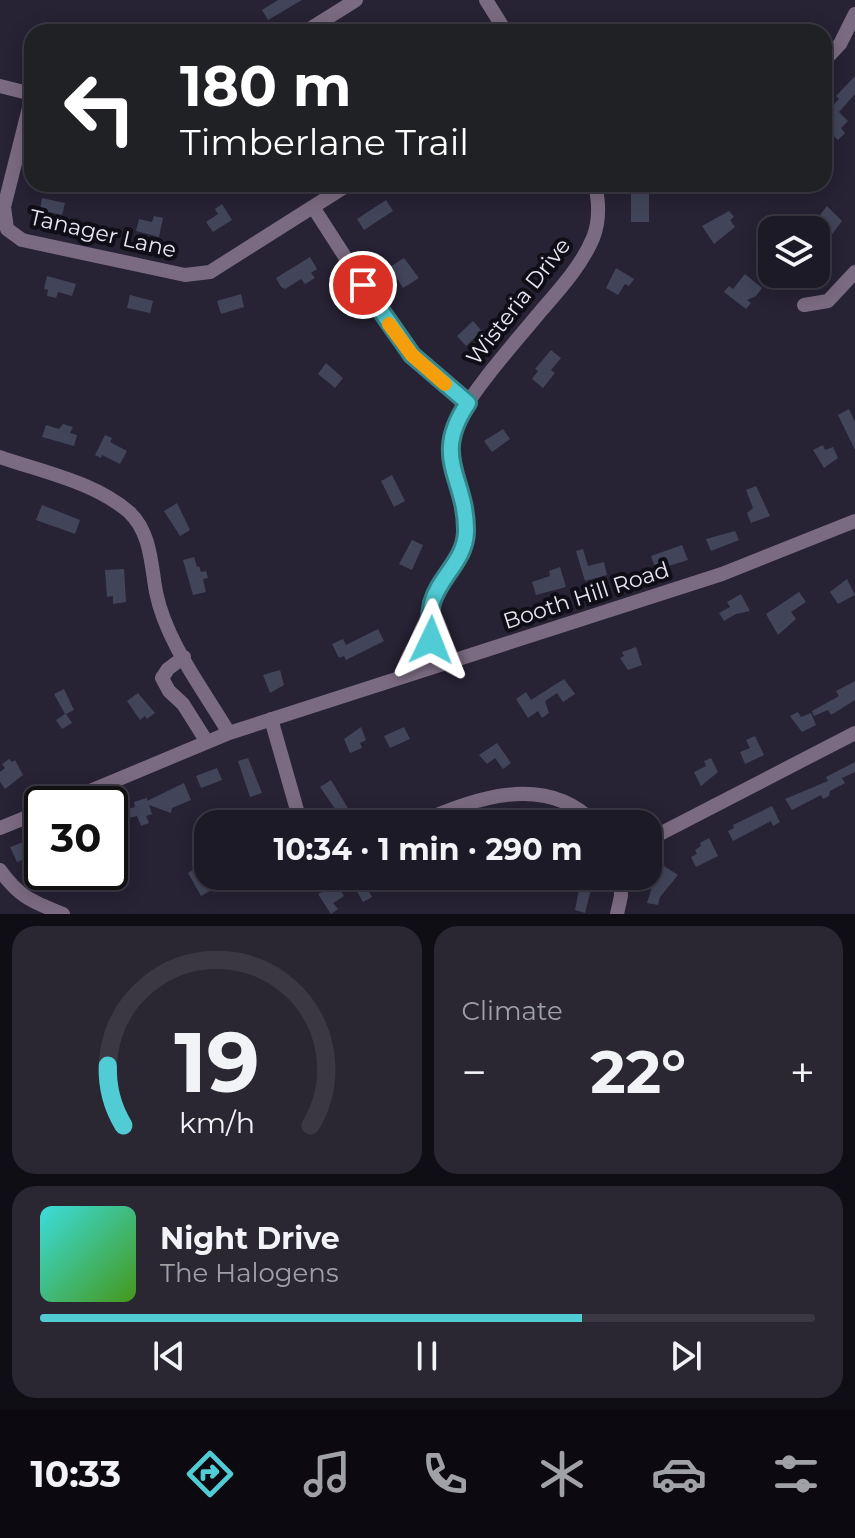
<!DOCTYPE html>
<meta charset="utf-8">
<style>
:root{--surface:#1d1a27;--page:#2a2733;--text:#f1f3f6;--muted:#a0a1a7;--line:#3b3844;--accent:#51ccd4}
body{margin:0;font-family:Montserrat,sans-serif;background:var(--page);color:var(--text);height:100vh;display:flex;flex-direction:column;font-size:30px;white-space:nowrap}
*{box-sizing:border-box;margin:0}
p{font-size:26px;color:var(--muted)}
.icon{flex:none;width:44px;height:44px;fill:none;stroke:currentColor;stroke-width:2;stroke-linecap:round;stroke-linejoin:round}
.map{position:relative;height:914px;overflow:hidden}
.drawer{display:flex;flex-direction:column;gap:12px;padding:12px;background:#100e15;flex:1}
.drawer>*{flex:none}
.banner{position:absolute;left:24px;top:24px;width:808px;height:168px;border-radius:24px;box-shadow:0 4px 20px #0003,0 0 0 2px var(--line);background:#202124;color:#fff;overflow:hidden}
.buttons{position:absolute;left:758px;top:216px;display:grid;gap:16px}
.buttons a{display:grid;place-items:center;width:72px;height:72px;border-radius:16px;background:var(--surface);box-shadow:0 4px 20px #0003,0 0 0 2px var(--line);font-size:40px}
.speed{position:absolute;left:24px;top:786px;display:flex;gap:16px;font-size:40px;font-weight:700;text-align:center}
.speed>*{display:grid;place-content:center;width:104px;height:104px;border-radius:50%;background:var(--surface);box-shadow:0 4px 20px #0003,0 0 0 2px var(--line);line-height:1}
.speed .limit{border:4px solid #111;border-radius:12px;background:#fff;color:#111}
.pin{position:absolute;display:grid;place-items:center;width:68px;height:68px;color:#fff;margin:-34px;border:4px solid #fff;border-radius:50%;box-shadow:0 2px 8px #0007}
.me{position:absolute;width:88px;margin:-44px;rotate:2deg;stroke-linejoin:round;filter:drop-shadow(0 0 6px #0008)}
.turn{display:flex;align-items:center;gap:28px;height:168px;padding:0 24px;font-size:36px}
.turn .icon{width:104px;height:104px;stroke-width:2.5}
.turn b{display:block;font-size:56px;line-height:68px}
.big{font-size:60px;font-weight:700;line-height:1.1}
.drawer .widget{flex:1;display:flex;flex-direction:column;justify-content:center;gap:12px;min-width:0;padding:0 28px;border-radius:24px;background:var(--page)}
.drawer .dial{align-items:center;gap:0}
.dial svg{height:208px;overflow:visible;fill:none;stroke:var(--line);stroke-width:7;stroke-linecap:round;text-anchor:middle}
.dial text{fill:var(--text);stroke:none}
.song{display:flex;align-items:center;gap:24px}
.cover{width:96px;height:96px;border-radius:12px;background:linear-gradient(135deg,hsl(180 70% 55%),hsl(100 70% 35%))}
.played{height:8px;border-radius:4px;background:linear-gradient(90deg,var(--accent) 70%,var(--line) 70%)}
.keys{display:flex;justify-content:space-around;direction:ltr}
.heat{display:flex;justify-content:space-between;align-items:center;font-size:44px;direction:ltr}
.drawer .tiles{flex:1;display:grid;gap:12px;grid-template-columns:1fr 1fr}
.widget:last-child{grid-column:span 2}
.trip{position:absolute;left:194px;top:810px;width:468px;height:80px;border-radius:24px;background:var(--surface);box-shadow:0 4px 20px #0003,0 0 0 2px var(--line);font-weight:700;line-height:80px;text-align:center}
.tab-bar{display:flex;height:128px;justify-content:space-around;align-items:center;background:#0c0a10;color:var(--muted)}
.tab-bar .icon{width:56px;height:56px}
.tab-bar .active{color:var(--accent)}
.tab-bar b{font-size:36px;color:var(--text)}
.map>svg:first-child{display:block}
</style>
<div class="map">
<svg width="855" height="914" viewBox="0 0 855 914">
<rect width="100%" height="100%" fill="#272234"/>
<path fill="#42455a" d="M278,0H302L268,20L262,10Z
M855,76V94L839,112L848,121L841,128L845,133L838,140L825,128L831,121L824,115L839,99L836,96Z
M631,186H649V222H631Z
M42,198L65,203L62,215L40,210Z
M386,200L393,211L364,230L357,219Z
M222,204L232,220L213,232L206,222L218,214L215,209Z
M827,206L842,221L826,242L816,248V231L822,225L816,220Z
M729,211L734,217L730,220L735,227L714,244L702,226Z
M154,216L163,218L159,237L136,231L139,219L152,222Z
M310,257L317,269L311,273L315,278L305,284L301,279L285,289L281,287L276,278Z
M404,258L419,278L403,288L390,267Z
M616,268L634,279L629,286L625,284L618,295L606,288Z
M745,274L762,288L756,296L747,300L751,303L746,309L724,292L729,286L733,289Z
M47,276L76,284L72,296L58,292L56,298L47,296L48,290L44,289Z
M241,294L244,307L221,314L217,301Z
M130,295L153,301L150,313L127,308Z
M473,321L482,331L466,346L457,336Z
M551,350L561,358L551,370L555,373L543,388L532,379L538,371L535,369Z
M326,363L343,378L335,388L318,374Z
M849,409L855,422V450L838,415Z
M63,424L73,427L70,433L77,435L74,446L42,437L46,425L59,429Z
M503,429L510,439L492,452L484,441Z
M105,435L112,438L110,442L127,451L120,464L102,455L101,458L95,455Z
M823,445L825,450L833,447L838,458L824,468L813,450Z
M392,475L405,501L394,507L381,481Z
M756,486L770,516L751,523L747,513L753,508L746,490Z
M177,503L190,530L180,536L164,511Z
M42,505L80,520L75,534L36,520Z
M735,531L739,540L711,551L706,539Z
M412,540L423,545L412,570L399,564Z
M682,545L688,560L656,570L651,556Z
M583,549L588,566L604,562L607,575L585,581L576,551Z
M194,557L197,567L199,566L201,572L206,571L208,578L203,579L206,592L193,595L183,560Z
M560,567L566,587L536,595L532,582L550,576L549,571Z
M124,569L126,602L113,604V596L107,597L105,570Z
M847,579L855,595L838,604L830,592Z
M799,592L806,602L791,612L796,619L778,635L766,614Z
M741,594L750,611L736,614L724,621L719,613L730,607L727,602Z
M378,629L384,641L346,660L344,656L339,658L332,644L343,639L346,645Z
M636,647L642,665L628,670L620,658L624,656L622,652Z
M280,670L284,685L270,693L263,675Z
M564,679L575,694L563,702L557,693L545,701L549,713L542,718L538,711L528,718L516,699L526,692L531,700Z
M855,681V700L831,715L828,710L814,716L812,711L839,696L836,691Z
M64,689L74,710L66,714L72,723L62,729L56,720L65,714L54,694Z
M138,693L155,713L147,719L145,716L140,720L127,701Z
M798,712L801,717L811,713L816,725L802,732L790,716Z
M361,727L366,740L360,743L362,748L350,753L344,739Z
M404,727L410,739L390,748L384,736Z
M755,736L764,755L745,764L740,752L750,748L746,740Z
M497,743L511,763L503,769L495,758L487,764L479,755Z
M248,758L262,793L250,797L238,761Z
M711,758L718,772L701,786L694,772L706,766L704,761Z
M9,759L12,762L15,760L23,775L5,789L0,782V772L5,768L2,764Z
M855,762V772L842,778L845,783L830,791L829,796L823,799L821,795L792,810L785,799L828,781L826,777Z
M217,768L222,780L201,788L196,776Z
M331,780L349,810L340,816L320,787Z
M184,783L191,800L172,808L171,813L149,805L152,814L146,816L149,823L141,826L137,816L110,822V810L122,811L135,807L134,802L147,798V801Z
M772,806L780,822L773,826L771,821L733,841L728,831L734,828L733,825Z
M709,838L718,856L696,867L691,857L697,854L695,850L701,846L700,843Z
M29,840L35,855L17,862L10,847Z
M203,864L215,888L201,896L188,873Z
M661,864L678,875L660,897L658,905L647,903L652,887L648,884Z
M359,876H369L376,888L369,892L372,897L363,902L355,888L363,883Z
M581,880L593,882L585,913L575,910Z
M337,885L344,896L333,903L338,909L331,914L318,894Z"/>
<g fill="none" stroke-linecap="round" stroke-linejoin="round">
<path stroke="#7b6b82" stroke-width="14" d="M486,0L506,32
M305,32L356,0
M824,61L840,44L855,14
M0,86L32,94
M32,96L4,207L7,229L22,240L185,275L210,272L349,184
M313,207L396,336L412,355L468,403
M804,305L828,301L855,272
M0,457C43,472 94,482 129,512C151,532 151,565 156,592C166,642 203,689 229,733
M184,657L168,669L162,678L169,691L183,704L207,742
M438,665C431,637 425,610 441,583C449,571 459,561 463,547C476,504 433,460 458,418C481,380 512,346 540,312C559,290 582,265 593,238C600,221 599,202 595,184
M271,719L301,824
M59,804L229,733L722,574L855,521
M416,824C471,799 546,771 595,824
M0,828L42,811
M648,840L855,733
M0,870C19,897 33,902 63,914
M617,914L621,896L620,876"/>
</g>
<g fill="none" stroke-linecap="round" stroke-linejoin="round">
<g stroke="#35858a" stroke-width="20">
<path id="route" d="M363,285L412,355L468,403C430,459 467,477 466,532C465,561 439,577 432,603C429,616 430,628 431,640"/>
</g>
<use href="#route" stroke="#51ccd4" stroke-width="14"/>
<path stroke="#f59e0b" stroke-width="14" d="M389,324L412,355L445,384"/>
</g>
<g text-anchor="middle" stroke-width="8" stroke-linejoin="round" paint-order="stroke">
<g font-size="22" fill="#eae7f4" stroke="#0f0d15">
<text transform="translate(103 233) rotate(13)" y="8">Tanager Lane</text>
<text transform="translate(518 301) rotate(-52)" y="8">Wisteria Drive</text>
<text transform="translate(586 595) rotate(-18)" y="8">Booth Hill Road</text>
</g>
</g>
</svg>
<div class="buttons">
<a><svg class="icon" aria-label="layers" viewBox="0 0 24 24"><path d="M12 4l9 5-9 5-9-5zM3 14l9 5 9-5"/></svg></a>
</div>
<div class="speed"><div class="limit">30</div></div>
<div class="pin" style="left:363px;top:285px;background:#d93025"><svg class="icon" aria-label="arrive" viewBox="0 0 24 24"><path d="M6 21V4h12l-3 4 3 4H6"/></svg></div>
<svg class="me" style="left:431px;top:640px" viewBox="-20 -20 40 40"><path d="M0-17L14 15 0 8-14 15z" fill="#51ccd4" stroke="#fff" stroke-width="4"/></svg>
<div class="trip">10:34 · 1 min · 290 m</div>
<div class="banner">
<div class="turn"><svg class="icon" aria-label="left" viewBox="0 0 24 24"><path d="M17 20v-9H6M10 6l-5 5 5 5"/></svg><div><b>180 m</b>Timberlane Trail</div></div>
</div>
</div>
<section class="drawer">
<div class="tiles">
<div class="widget dial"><svg viewBox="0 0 100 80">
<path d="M14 69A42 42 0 1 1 86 69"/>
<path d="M14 69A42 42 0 0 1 8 46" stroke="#51ccd4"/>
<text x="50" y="56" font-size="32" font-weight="700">19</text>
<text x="50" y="72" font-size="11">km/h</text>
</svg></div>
<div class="widget"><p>Climate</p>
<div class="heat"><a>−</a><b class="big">22°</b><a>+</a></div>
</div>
<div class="widget">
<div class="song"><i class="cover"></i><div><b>Night Drive</b><p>The Halogens</p></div></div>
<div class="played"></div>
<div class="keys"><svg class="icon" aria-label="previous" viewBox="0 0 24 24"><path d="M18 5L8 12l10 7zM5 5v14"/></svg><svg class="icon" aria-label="pause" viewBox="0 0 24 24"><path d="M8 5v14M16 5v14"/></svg><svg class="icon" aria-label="next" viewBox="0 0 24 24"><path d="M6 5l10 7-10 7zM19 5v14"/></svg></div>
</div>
</div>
</section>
<nav class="tab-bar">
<b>10:33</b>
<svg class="icon active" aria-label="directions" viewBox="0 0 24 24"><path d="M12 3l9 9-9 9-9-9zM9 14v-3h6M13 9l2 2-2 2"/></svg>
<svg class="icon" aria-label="music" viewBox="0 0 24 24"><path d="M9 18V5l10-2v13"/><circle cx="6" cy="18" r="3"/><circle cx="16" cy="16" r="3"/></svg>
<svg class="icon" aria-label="phone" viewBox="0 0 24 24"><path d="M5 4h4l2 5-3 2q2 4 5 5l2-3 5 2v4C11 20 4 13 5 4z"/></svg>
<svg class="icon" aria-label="climate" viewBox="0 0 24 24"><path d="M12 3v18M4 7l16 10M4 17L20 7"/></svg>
<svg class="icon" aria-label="car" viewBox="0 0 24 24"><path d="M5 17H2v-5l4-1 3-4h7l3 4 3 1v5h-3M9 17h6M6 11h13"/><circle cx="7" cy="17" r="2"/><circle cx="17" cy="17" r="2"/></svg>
<svg class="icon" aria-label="filters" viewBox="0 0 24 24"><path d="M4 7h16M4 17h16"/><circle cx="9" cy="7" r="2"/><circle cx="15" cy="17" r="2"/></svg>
</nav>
